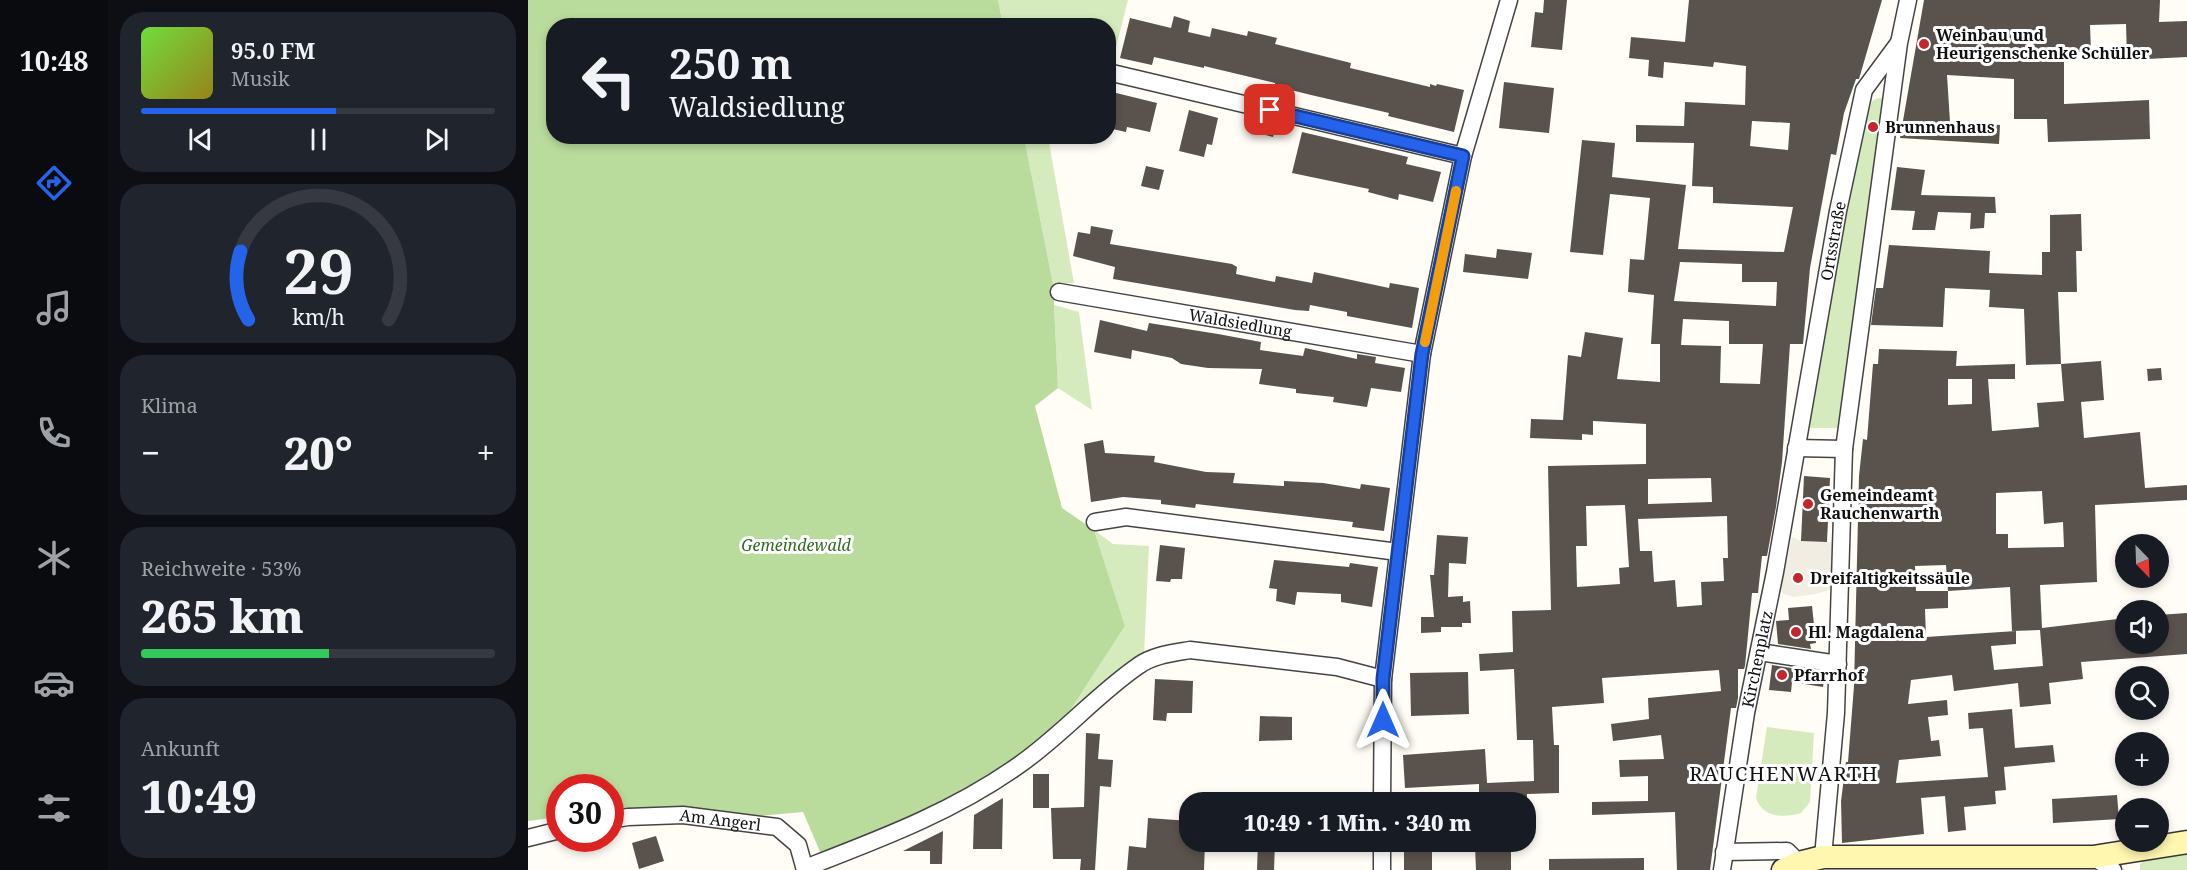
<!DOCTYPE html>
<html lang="de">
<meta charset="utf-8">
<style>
:root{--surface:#171b24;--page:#20242c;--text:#f1f3f6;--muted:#9ea1a6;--line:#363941;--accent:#2563eb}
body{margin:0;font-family:"Noto Serif",serif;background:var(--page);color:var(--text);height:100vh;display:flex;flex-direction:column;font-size:22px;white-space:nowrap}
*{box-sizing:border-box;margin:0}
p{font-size:20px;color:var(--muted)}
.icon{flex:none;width:33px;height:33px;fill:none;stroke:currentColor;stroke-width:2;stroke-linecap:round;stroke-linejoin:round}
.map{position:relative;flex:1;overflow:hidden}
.panel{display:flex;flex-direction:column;gap:12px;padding:12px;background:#0d0f14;width:420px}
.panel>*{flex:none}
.top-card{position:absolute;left:18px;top:18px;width:570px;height:126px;border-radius:24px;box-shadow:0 3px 9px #0003;background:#171b24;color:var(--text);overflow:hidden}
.needle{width:39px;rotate:157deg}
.fabs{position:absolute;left:1587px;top:534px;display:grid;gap:12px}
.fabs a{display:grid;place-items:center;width:54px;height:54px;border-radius:50%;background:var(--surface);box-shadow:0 3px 9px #0003;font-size:30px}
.speed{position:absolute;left:18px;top:774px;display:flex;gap:12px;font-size:30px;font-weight:700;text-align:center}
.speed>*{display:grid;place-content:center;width:78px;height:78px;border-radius:50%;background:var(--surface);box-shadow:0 3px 9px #0003;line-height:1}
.speed .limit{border:9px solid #d22;background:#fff;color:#111}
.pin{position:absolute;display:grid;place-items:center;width:51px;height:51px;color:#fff;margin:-26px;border-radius:12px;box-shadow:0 3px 9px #0006}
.me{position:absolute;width:66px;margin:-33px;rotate:0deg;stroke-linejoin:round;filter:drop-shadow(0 0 4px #0008)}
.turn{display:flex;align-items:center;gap:21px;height:126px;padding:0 24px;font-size:27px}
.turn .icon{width:78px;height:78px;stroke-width:2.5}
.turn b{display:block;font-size:42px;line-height:51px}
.big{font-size:45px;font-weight:800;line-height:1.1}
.panel .widget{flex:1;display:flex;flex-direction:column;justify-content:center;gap:9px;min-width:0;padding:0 21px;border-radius:24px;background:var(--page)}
.panel .dial{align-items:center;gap:0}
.dial svg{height:156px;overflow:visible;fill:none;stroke:var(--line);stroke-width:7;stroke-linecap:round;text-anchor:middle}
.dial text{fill:var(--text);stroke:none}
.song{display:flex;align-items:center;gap:18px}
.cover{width:72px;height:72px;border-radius:9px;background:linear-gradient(135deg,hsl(100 70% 55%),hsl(50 70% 35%))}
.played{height:6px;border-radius:3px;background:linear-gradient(90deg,var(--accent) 55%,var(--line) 55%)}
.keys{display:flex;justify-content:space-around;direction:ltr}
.heat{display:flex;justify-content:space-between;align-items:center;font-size:33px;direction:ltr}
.charge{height:9px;border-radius:4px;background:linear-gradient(90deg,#34c759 53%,var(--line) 0)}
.trip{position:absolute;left:651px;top:792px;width:357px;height:60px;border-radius:24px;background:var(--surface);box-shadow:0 3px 9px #0003;font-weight:800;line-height:60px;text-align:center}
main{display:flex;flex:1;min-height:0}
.tabs{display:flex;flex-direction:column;width:108px;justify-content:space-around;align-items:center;background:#090b0e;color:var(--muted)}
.tabs .icon{width:42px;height:42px}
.tabs .on{color:var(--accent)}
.tabs b{font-size:27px;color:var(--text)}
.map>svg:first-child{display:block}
</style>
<main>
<nav class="tabs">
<b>10:48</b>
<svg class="icon on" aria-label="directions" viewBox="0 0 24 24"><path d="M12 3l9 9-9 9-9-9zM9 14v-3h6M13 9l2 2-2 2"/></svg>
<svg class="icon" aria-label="music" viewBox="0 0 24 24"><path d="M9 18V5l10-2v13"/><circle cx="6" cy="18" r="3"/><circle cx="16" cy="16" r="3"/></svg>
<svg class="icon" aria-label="phone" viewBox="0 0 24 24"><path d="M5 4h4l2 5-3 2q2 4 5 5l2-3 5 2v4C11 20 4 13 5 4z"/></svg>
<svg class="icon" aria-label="climate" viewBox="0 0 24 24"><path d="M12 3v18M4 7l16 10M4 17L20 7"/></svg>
<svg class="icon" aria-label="car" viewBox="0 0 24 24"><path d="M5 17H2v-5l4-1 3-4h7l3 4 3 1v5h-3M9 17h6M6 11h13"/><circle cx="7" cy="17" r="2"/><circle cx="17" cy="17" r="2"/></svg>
<svg class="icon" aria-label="filters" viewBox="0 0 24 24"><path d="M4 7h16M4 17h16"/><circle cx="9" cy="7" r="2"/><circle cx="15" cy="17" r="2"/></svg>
</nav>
<section class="panel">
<div class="widget">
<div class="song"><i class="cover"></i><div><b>95.0 FM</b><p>Musik</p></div></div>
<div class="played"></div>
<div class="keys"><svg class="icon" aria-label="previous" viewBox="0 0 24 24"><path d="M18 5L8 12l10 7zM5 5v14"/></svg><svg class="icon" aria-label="pause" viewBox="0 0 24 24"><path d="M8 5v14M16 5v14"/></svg><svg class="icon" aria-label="next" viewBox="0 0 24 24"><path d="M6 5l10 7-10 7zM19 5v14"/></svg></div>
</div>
<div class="widget dial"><svg viewBox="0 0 100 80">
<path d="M14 69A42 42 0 1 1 86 69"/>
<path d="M14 69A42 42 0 0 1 10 34" stroke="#2563eb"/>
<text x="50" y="56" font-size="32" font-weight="700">29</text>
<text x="50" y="72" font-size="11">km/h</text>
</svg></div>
<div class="widget"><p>Klima</p>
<div class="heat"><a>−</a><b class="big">20°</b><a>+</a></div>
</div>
<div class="widget"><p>Reichweite · 53%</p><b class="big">265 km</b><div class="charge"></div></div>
<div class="widget"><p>Ankunft</p><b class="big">10:49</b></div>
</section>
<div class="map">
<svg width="1659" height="870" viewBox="0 0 1659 870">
<rect width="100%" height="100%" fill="#fffdf5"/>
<path fill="#d5ebbd" d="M470,0H600L585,59L581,58L580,26L475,25Z
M1350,98H1354L1357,104L1313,428H1282L1285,397L1332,144L1344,101Z
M496,137H520L546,283L525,284Z
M526,305L551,312L564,410L530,388Z
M566,530L585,544L621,546L616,655L532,726L597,626Z
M1239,727L1286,733L1282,802L1273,813C1255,818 1235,818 1228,798Z
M1659,851V870H1612V864L1618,859Z"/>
<path fill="#b9dc9c" d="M0,0H470L475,25L26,26V136L496,137L525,284L530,388L507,406L534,508L566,530L597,626L532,726L455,783L377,823L293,854L275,812L231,816L98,808L83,810L82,788H32L31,817L0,821Z"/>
<path fill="#f1ede2" d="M1264,537L1273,541L1304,542L1306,572L1304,589L1288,594L1266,597L1255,594L1253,588Z"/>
<path fill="#5a524d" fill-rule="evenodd" d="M1016,0H1039L1034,50L1003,47L1007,12L1015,13Z
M1161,0H1354L1331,79H1328L1316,113L1308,155L1303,154L1282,268L1275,344H1262L1254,462L1248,507L1239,556H1234L1230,593H1224L1217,666L1216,669H1210V698L1208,708H1203L1182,870H1149L1147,812L1064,815V802L1120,801V776L1092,777L1091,760L1136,759L1133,735L1085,741L1083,724L1121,719L1120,698L1193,691L1191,670L1074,678L1076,703L1024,707L1026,745H1031V793L999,794V802H951V784L877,788L875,755L957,749L959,783L1006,781L1005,740H989L986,669L952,671L951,654L985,652L984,611L1023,610L1020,466L1118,464V424L1065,421V435L1054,434V440L1002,438L1003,419L1035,420L1040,355L1053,357L1057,332L1095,338L1089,379L1132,382V344H1123L1126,295L1100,292L1102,259L1116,260L1122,198L1082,194L1075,255L1042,252L1054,140L1087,143L1084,177L1158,185L1150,249L1256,252L1265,207L1185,203V187L1164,186L1166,143L1108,142V125L1156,126L1157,102L1217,105L1218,66L1186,62L1185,67L1136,62L1135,78L1120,76L1121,60L1101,58L1103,37L1157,42ZM1224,121L1262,123L1260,150L1222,146ZM1152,262L1214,264V282H1249L1248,306L1146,301ZM1155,319L1201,321V344H1235L1232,384L1192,383L1193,346L1153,345ZM1183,478L1184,502L1120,504V479ZM1097,505L1101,567L1091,568L1092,584L1049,587L1048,546H1059L1058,506ZM1199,516L1200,558H1195L1196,581L1173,582L1174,605L1149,607L1147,580L1126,582L1124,551H1112L1110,519Z
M1396,0H1632L1631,22L1659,21V57L1599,60L1598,24L1562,25L1563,52H1536V104L1621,100L1622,139L1520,142L1519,119H1486V79L1419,75L1422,122L1472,125L1471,144L1372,138Z
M646,16L662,21L660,32L682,37L684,28L719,36L720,31L749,38L747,44L823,63L822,68L902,87V84L908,86L909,84L936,90L926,132L860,116L861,113L783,95L747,86V83L676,66V68L626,57L624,65L592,58L602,18L643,28Z
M976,82L1026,88L1021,133L971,128Z
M580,91L629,103L622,132L599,127L598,132L580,128Z
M661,110L690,118L684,145L679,144L676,157L651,151Z
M737,121L748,124L745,137L734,134Z
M774,132L880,157L878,164L913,172L905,202L871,194L870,200L840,192L841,189L764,173Z
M618,166L636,170L631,190L613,186Z
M1369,167L1397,170L1393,195L1467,197L1468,213H1457L1456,228L1442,229L1443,213L1410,212L1407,230H1384L1387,211L1363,210Z
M1553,214L1554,251H1548L1549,292H1530L1533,364L1498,365L1496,309L1461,307L1462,290L1417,288L1415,327L1343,325L1348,288H1355L1361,245L1462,251L1461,273L1514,275V252H1522V215Z
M563,226L585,230L582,244L704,264L709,267L708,274L747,282L748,276L784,283L786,272L861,288L862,283L891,288L884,328L819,316V312L782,305L781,311L767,310L585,279L587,267L545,256L550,232L562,234Z
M969,249L1004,253L1000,279L935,272L937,254L968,258Z
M572,320L619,331L621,323L690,334L733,342L732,350L775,356L777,348L829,359V354L848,357L847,363L877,368L873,392L843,388L839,407L805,402L806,397L768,393V389L731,384L734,369L680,368L653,364L644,358L604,350L603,359L566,352Z
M1351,349L1429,351L1428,366L1487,364V379H1460L1464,431L1511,427L1509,403L1536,401L1533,364L1573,361L1576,400L1553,402L1556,438L1612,432L1617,488L1659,485V500L1567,505L1569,582L1512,585L1514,628L1598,618V644H1630V615L1659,613V654L1553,662L1555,679L1521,683L1523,704L1492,707L1490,683L1426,691L1424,675L1383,680L1380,704L1419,700L1420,715L1400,717L1403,741L1411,740L1413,756L1371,760L1368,783L1460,777L1455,728L1441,729L1440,713L1484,709L1487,748L1525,745L1527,762L1476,767L1478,790L1467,791L1468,804L1436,807L1438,830L1420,832L1417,796L1393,798L1396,834L1314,843L1313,801L1318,762H1320L1326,686L1331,476L1335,439L1339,440L1345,364H1350ZM1420,379H1444V404L1420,405ZM1514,491L1516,524L1535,522L1536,547L1480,548V534H1468V493ZM1418,565L1420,591H1388L1387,566ZM1482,587L1484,631L1512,630L1515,666L1466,670L1463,646L1488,644V631L1398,637L1397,609L1420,608V591Z
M1633,368L1634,380L1620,381L1619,369Z
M575,440L577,453L627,456L626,462L678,472L707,473L705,483L756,486V481L795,483L832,489L833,484L862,488L856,531L824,527L825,522L668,504L667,508L633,504V500L595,497L563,502L556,444Z
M1276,476L1302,478L1299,542L1273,541Z
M909,535L940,537L938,564L921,563L920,597L935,596V602L942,601L943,623H934V627H913V632L893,633V617H906L902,575H906Z
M632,545L657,548L654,579H643L642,582L628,581Z
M746,560L821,567L822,563L850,567L844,607L813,602V594L769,592L767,605L748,601L749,589L741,588Z
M1284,606L1288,643L1282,644L1283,649L1250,644L1248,621L1261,620L1260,608Z
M1244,665L1297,673L1295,687L1264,682L1263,692L1241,690Z
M940,672L941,714L883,716L882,673Z
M627,679L665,681L664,713H639L638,721L625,720Z
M732,716L764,717V740L731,741Z
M558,733L572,734L570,759L585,760L583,787L572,786L567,870H552L553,859H525L523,808L556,807Z
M505,774H521V808H505Z
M1589,795L1591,819L1525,823L1524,799Z
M475,798L474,849H445L446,815Z
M620,818L662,821V842H677L676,870H599L601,846L618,848Z
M415,831L414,864H402V851H375Z
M128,836L136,861L111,869L104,843Z
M730,842H747L746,870H729Z
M876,842H904V870H876Z
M947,846H983V870H948Z
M1116,858V870H1021V859Z"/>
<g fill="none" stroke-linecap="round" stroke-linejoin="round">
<g stroke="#444" stroke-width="19">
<g id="street">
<path d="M580,72L935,156"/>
<path id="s1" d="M531,292L894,354"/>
<path d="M1268,448L1316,449"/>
<path d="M567,522L598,517L870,552"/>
<path d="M1231,652L1310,664"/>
<path d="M854,802L855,679L894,354L935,156L981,0"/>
<path id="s2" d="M82,820L100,817L155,815L249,827L270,845L277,870"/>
<path d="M0,838L32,830"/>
<path d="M1196,852L1259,851L1271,863"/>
<path d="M1295,857L1308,713L1316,449L1371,43L1380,0"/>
<path d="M1565,857L1585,870"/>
<path d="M277,868C352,839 425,812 491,765C533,736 568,695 610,666C625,655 645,653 662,650L809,667L855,679"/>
<path d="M854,870V842"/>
<path id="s3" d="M1194,870L1218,713L1247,572L1310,211L1336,90L1370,44"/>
</g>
</g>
<g stroke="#333" stroke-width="25">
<path id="secondary" d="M1255,870L1271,863L1295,857H1565L1659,842"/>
</g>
<use href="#street" stroke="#fff" stroke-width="16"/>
<use href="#secondary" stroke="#fff6b0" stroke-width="22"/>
</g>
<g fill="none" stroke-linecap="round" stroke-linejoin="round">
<g stroke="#184099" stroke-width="15">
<path id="route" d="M742,110L935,156L894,354L855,679V720"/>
</g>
<use href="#route" stroke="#2563eb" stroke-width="10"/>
<path stroke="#f59e0b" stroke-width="10" d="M897,342L928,191"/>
</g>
<g fill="#c4262e" stroke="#fff" stroke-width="2">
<circle cx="1396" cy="44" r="6"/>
<circle cx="1345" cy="127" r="6"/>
<circle cx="1280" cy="504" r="6"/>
<circle cx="1270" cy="578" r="6"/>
<circle cx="1268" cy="632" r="6"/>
<circle cx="1254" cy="675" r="6"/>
</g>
<g text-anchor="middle" stroke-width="6" stroke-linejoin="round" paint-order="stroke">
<g font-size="16" font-weight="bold" fill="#111" stroke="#fff" text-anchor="start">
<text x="1408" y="41">Weinbau und<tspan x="1408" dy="18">Heurigenschenke Schüller</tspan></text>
<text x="1357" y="133">Brunnenhaus</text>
<text x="1292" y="501">Gemeindeamt<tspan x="1292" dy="18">Rauchenwarth</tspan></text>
<text x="1282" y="584">Dreifaltigkeitssäule</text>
<text x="1280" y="638">Hl. Magdalena</text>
<text x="1266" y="681">Pfarrhof</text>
</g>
<g font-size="16" fill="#111" stroke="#fff">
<text dy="6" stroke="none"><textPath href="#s3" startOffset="639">Ortsstraße</textPath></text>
<text dy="6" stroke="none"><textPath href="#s1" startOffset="184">Waldsiedlung</textPath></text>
<text dy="6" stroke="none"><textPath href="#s3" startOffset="214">Kirchenplatz</textPath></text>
<text dy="6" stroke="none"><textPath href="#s2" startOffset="111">Am Angerl</textPath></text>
</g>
<g font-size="16" font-style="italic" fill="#2f6b1f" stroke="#fff">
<text x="268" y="551">Gemeindewald</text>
</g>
<g font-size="20" letter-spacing="1.5" fill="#111" stroke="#fff">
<text x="1256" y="781">RAUCHENWARTH</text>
</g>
</g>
</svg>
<div class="fabs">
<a><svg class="needle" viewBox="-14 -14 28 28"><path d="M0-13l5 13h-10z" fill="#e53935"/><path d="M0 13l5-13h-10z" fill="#9ea1a6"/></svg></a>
<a><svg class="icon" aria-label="sound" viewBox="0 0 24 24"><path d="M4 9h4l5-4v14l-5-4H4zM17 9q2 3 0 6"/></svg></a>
<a><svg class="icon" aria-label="search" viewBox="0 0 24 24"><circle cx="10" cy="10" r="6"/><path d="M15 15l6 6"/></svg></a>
<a>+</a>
<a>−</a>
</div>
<div class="speed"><div class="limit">30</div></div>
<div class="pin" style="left:742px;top:110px;background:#d93025"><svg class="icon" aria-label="arrive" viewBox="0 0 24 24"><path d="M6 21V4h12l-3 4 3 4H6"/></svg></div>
<svg class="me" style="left:855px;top:720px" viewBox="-20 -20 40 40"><path d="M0-17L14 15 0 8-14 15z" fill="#2563eb" stroke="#fff" stroke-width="4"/></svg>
<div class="trip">10:49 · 1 Min. · 340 m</div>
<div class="top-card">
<div class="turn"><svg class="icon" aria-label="left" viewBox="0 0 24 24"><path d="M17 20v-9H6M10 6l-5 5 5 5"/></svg><div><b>250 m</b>Waldsiedlung</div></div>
</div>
</div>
</main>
